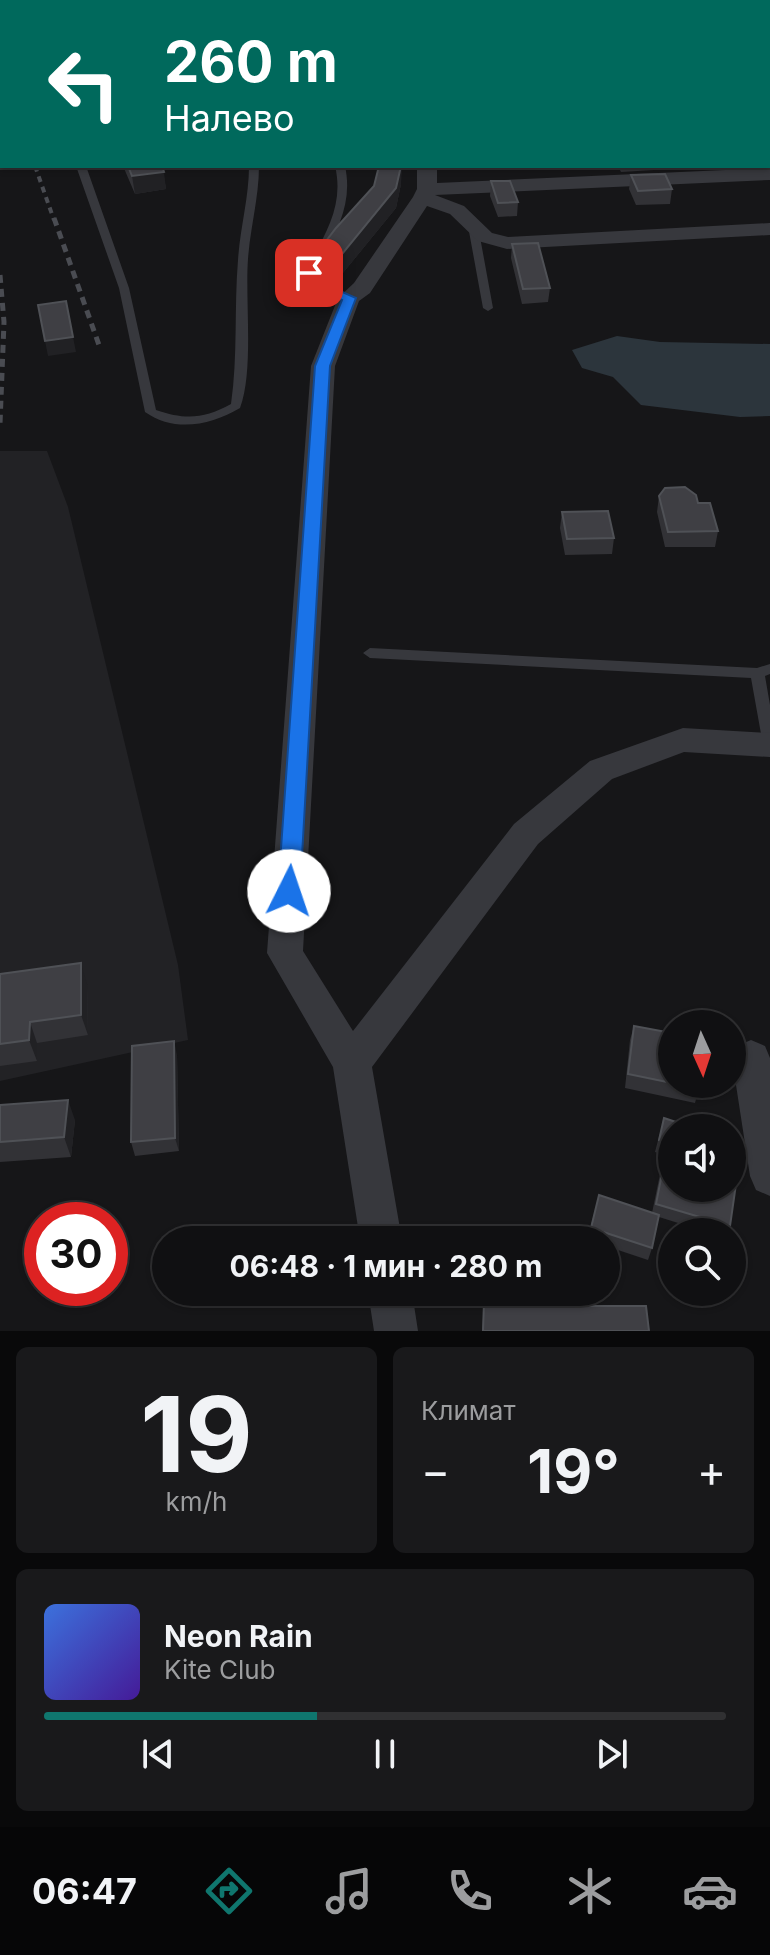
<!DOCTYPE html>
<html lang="ru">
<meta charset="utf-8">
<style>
:root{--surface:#101012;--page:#19191b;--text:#f1f3f6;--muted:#9c9d9f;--line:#303032;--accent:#0f766e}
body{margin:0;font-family:Inter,sans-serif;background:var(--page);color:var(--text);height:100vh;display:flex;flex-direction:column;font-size:30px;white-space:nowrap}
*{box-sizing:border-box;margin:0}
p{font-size:26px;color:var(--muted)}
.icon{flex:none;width:44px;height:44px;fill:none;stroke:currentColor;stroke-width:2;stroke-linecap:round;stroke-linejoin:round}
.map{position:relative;height:1331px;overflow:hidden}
.sheet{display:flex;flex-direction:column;gap:16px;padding:16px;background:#09090a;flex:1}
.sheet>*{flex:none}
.guide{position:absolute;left:0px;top:0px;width:770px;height:168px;box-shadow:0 2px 6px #0004,0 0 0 2px var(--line);background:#00695c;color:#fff;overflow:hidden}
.needle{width:52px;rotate:177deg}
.buttons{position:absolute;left:658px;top:1010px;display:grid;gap:16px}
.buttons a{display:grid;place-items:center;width:88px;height:88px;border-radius:50%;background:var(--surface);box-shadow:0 2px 6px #0004,0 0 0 2px var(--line);font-size:40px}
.speed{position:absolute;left:24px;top:1202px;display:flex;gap:16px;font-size:40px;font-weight:700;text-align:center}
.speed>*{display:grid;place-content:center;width:104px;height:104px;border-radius:50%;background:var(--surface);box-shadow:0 2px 6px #0004,0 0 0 2px var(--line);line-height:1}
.speed .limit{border:12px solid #d22;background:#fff;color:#111}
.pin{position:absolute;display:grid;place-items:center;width:68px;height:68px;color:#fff;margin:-34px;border-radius:16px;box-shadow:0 4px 12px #0006}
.me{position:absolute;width:88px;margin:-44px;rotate:4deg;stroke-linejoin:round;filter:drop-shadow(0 0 6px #0008)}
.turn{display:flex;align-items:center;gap:28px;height:168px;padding:0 32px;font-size:36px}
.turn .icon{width:104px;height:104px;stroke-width:2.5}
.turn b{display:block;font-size:56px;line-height:68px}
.big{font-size:60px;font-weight:700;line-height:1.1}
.sheet .widget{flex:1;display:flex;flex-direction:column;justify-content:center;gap:12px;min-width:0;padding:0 28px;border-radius:12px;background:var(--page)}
.sheet .dial{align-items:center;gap:0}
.dial b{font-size:104px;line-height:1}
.song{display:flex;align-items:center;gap:24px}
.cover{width:96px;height:96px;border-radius:12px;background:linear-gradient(135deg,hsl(220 70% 55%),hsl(260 70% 35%))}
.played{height:8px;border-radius:4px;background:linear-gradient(90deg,var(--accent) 40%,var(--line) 40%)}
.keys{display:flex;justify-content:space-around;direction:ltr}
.heat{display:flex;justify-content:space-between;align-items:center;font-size:44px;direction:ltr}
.sheet .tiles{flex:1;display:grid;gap:16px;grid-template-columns:1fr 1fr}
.widget:last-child{grid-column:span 2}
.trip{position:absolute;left:152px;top:1226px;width:468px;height:80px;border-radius:40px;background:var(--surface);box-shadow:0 2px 6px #0004,0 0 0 2px var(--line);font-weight:700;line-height:80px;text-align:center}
.tab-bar{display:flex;height:128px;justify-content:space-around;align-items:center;background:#060607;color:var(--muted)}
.tab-bar .icon{width:56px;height:56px}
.tab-bar .active{color:var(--accent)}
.tab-bar b{font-size:36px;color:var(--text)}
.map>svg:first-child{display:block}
</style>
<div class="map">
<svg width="770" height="1331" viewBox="0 0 770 1331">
<rect width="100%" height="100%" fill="#161618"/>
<path fill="#222225" d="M0,451H47L68,507L178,965L188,1040L0,1081Z"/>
<path fill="#2c353c" d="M617,336L660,342L770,344V416L740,417L641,405L613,377L582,368L572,350Z"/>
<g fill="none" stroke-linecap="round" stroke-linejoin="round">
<path fill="#37383d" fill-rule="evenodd" d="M328,0H336V2H328Z
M76,166H86L129,288L156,410C185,420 204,419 231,404C238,356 234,308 238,260C240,228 249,198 249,166H259C259,198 250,228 248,259C245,301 254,371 240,408C211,425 175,433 145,412L119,288Z
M335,166H345C354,207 333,238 314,273L322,283L353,296L354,298L349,301L314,287L304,273C323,238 345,207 335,166Z
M473,223L478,226L493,308L488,311L483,308L468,226Z
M370,648L757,668L770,664V674L765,676L770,705V751L765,749L763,745L751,678L370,658L363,653Z"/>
<path fill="#37383d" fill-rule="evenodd" d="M406,0H422V2H406Z
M417,166H437V183L770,168V180L435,195L464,206L492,233L508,237L770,223V235L507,249L478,241L450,214L427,206L370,293L359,301L335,366L303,951L353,1031L514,824L590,761L683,728L770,733V757L684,752L612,779L538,844L372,1067L402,1240H360L333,1067L267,953L311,366L338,298L354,283L413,197L417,189Z
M751,1040L765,1046L770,1058V1196L756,1190L750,1176L732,1059L737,1046Z
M368,1292H412L418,1331H374Z"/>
<path stroke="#4a4c52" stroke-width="4" stroke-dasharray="6 5" stroke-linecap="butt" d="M0,69L2,75
M35,166L54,220"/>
<path stroke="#4a4c52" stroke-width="5" stroke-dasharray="8 6" stroke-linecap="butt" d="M54,218L99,345
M0,275L4,322L0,424"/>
</g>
<path fill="#323236" d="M768,54L770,55V84H768Z
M123,166H162L166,189L135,194Z
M618,166H655L654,170L621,172Z
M631,175L672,189L670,204L636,205L629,189Z
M491,181L518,202L517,216L498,217L490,196Z
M401,184L396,208L338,279L320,276L318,273L317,253Z
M512,244L550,288L548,302L522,304L511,258Z
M659,496L698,503L718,531L715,547H665L657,512Z
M562,512L614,538L612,554L565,555L560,528Z
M0,974L87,984L88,1035L37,1043V1061L0,1066Z
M634,1026L672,1033V1084H700L695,1103L625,1088L630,1040Z
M177,1055L179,1151L135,1156L131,1142Z
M0,1105L75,1120L71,1157L0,1162Z
M664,1118L672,1128L730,1226L728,1232H707L659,1217L652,1248L648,1260L606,1246V1240H587L599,1195L652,1213L664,1155L655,1152Z
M484,1302L649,1331H482Z"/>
<path fill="#212124" d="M402,166L401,184L396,208L338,279V259Z
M164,172L166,189L135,194L132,176Z
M73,337L76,352L48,356L45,341Z
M81,963L87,984L88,1035L81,1015Z
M30,1022L37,1043V1061L29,1040Z
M174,1041L177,1055L179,1151L175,1138Z
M68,1100L75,1120L71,1157L64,1137Z"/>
<path fill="#3f3f44" stroke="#4f5156" stroke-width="2" d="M101,0H165L164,2H100Z
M285,0H313L314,2H285Z
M768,32H770V43L768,52Z
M768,54L770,55V70L768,71Z
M128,166H162L164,172L132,176Z
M379,166H401L396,188L338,259L319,256L317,253L336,228L374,186Z
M665,174L672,189L638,191L631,175Z
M491,181H510L518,202L498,203Z
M538,243L550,288L523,289L512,244Z
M66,301L73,337L45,341L38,305Z
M685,487L696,495L698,503H710L718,531L668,532L659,496L665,488Z
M608,511L614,538L567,539L562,512Z
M81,963V1015L30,1022L29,1040L0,1044V974Z
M634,1026L672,1033V1083L628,1074Z
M174,1041L175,1138L131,1142L132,1046Z
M676,1084H700L699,1089Z
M68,1100L64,1137L0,1142V1105Z
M664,1118L694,1128H672V1188H732V1176L737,1177L730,1226L656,1204L668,1143L659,1140Z
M599,1195L659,1215L652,1248L591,1228Z
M484,1302L536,1306H646L649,1331H483Z"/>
<path fill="#1a73e8" stroke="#114b97" stroke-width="2" d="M304,271H313L322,283L356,298L330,366L300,891L289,900L278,891L315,366L342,300L313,288L302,273Z"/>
</svg>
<div class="buttons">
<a><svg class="needle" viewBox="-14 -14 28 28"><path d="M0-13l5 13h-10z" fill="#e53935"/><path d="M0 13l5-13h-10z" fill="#9c9d9f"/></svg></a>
<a><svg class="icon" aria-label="sound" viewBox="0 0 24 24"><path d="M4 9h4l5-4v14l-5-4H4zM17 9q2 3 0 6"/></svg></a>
<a><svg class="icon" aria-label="search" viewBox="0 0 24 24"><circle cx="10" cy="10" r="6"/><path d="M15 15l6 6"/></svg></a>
</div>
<div class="speed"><div class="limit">30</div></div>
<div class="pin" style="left:309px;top:273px;background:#d93025"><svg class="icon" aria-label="arrive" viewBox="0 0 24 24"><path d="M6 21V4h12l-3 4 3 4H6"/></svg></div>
<svg class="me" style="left:289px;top:891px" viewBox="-20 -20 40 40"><circle r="19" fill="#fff"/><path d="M0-13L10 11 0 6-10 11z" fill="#1a73e8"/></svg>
<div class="trip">06:48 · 1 мин · 280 m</div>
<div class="guide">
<div class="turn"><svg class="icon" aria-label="left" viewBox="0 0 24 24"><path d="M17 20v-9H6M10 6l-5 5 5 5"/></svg><div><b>260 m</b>Налево</div></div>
</div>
</div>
<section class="sheet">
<div class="tiles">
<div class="widget dial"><b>19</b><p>km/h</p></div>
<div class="widget"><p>Климат</p>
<div class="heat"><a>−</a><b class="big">19°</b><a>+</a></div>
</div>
<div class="widget">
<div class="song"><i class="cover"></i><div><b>Neon Rain</b><p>Kite Club</p></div></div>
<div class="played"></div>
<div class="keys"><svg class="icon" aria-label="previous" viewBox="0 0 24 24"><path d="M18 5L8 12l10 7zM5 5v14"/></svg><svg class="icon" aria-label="pause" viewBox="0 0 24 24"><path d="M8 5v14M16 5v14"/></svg><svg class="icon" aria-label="next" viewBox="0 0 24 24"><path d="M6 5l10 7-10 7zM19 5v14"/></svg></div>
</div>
</div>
</section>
<nav class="tab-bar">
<b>06:47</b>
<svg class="icon active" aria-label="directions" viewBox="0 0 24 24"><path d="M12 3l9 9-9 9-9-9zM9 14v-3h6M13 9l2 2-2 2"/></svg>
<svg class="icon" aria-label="music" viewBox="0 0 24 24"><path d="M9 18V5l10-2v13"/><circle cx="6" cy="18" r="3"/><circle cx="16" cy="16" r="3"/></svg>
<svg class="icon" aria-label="phone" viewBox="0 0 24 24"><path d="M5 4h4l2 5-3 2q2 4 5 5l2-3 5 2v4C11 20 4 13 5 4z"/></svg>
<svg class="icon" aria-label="climate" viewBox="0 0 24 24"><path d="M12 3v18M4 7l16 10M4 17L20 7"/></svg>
<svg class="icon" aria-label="car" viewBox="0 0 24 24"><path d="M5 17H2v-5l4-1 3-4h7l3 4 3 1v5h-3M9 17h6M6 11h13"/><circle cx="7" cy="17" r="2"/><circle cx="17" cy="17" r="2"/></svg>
</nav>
